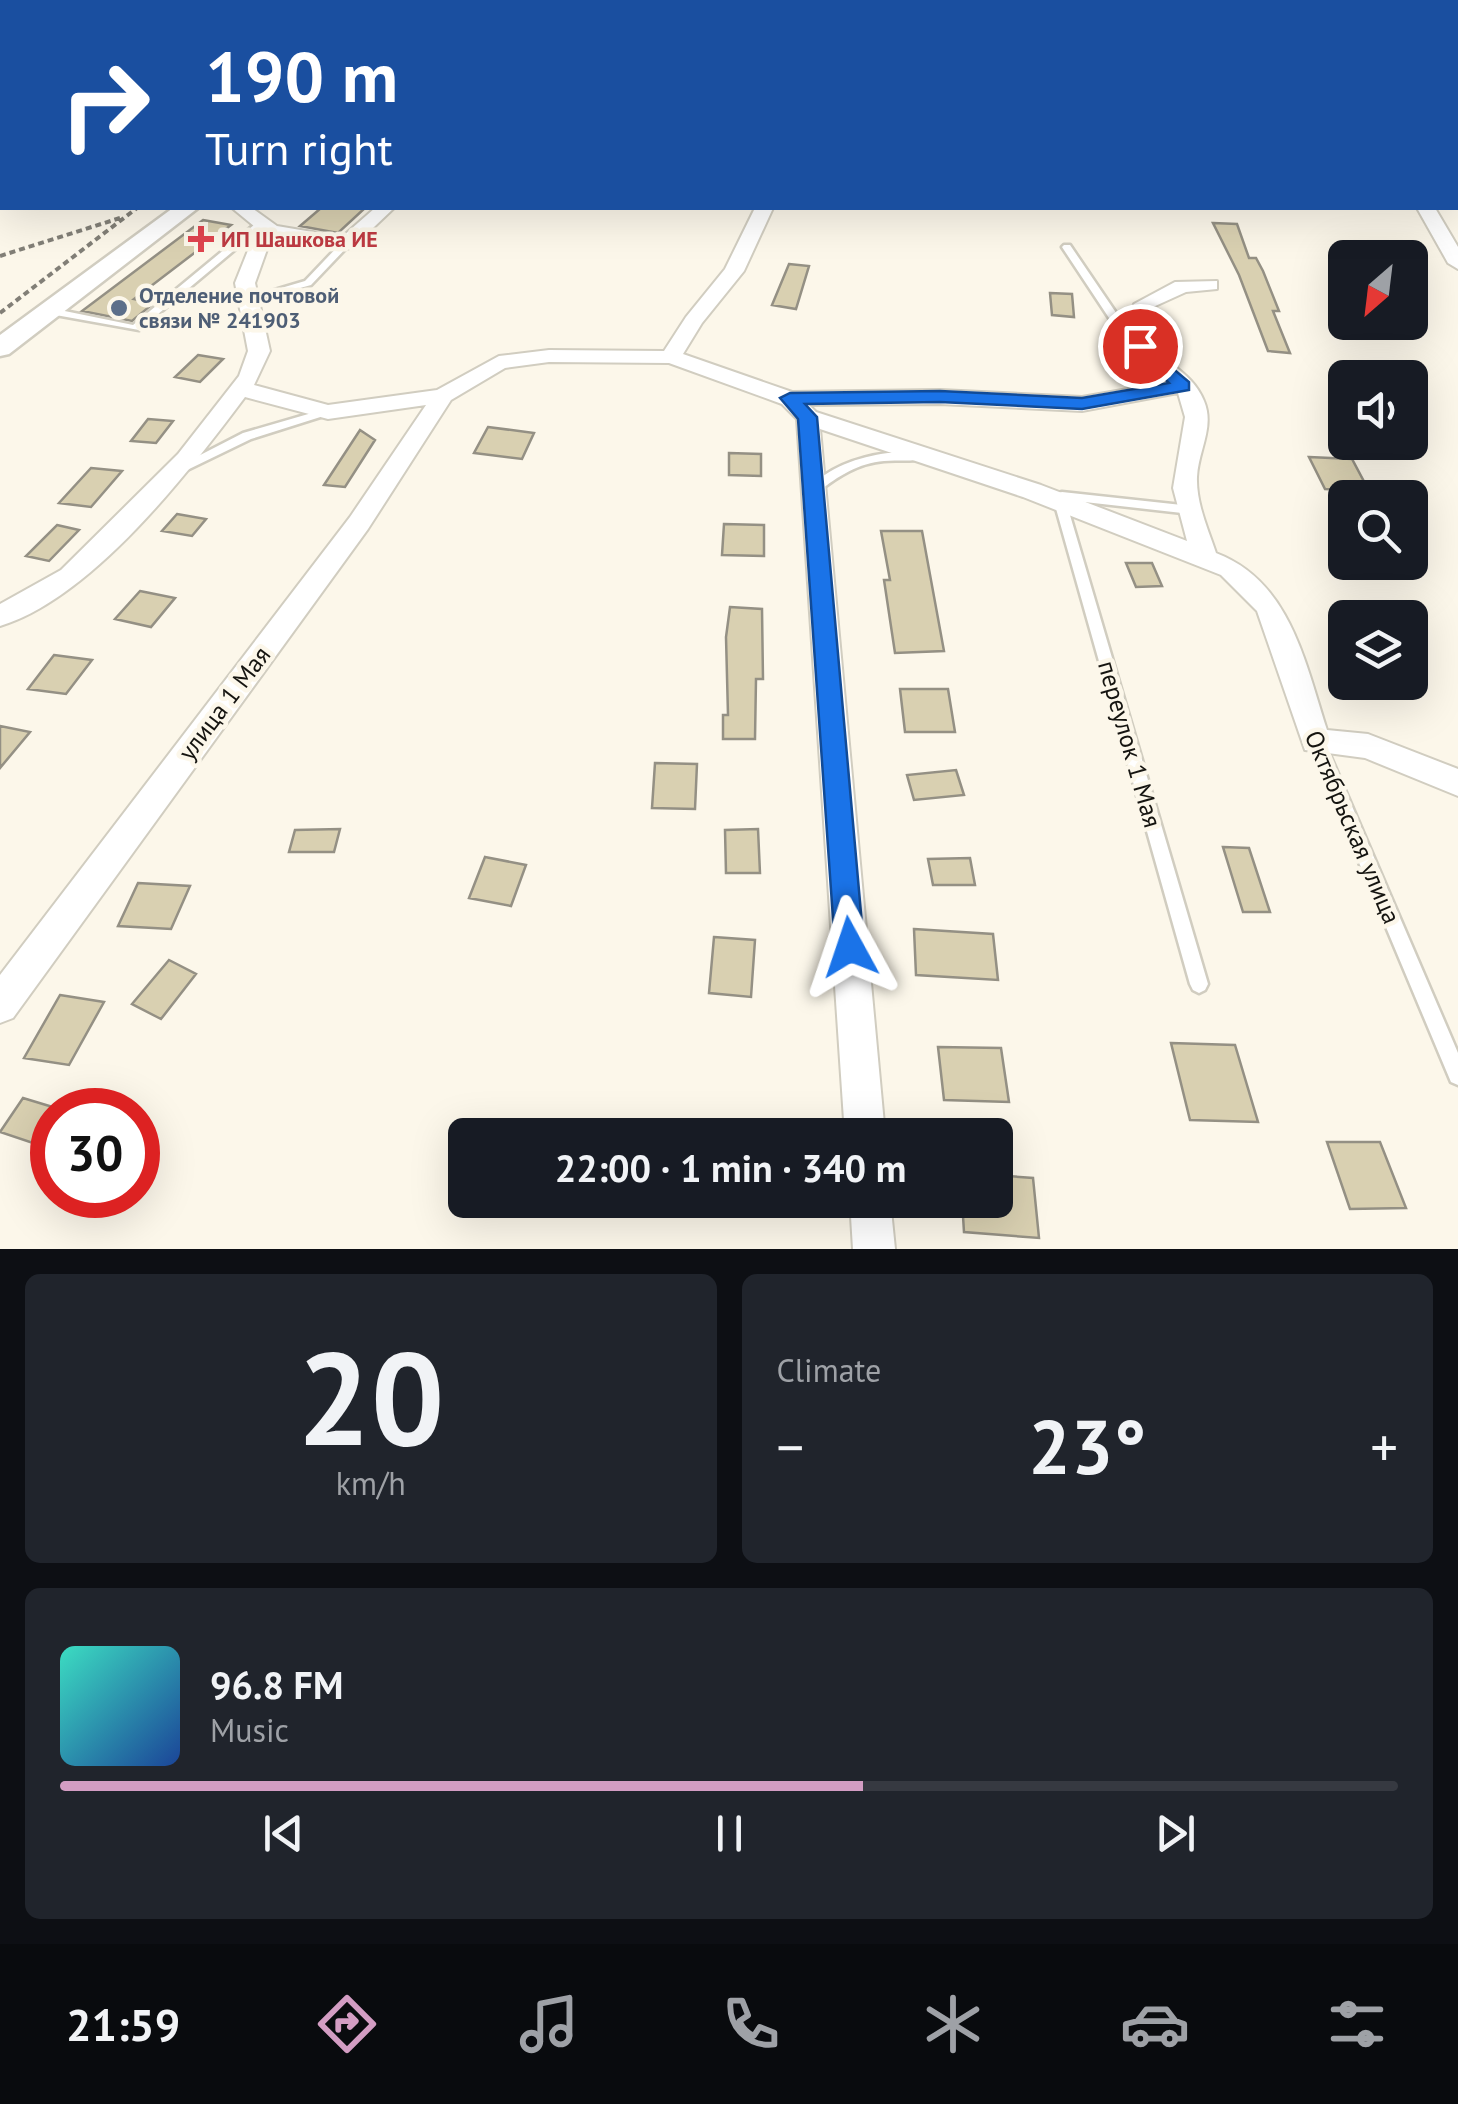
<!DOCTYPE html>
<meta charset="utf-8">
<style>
:root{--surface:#171b24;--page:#20242c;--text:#f1f3f6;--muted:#9ea1a6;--line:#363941;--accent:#d39dc3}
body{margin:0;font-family:"PT Sans",sans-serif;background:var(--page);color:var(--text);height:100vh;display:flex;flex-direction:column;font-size:38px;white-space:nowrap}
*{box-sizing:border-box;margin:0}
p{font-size:32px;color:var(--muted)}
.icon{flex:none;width:55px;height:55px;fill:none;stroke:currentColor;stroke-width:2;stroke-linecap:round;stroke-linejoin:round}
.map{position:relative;height:1249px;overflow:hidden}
.panel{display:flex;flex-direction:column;gap:25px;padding:25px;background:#0d0f14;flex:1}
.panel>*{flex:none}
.banner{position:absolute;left:0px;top:0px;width:1460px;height:210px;box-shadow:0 10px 40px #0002;background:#1a4fa0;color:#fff;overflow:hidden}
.needle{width:65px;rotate:208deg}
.fabs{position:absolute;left:1328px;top:240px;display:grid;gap:20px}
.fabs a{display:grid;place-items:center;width:100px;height:100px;border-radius:15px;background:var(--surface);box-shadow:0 10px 40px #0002;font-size:50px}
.speed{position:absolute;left:30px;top:1088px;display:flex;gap:20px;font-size:50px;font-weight:700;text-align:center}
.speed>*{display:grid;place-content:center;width:130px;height:130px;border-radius:50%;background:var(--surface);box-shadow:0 10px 40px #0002;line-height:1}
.speed .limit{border:15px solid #d22;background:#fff;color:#111}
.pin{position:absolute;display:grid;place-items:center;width:85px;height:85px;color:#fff;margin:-42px;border:5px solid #fff;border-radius:50%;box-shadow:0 2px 10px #0007}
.me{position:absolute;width:110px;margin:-55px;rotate:355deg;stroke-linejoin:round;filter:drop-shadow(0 0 8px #0008)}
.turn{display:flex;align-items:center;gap:35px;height:210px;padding:0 40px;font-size:45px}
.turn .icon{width:130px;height:130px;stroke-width:2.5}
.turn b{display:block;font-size:70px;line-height:85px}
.big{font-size:75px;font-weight:700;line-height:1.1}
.panel .card{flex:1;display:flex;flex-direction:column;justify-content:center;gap:15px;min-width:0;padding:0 35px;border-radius:15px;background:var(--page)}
.panel .dial{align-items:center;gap:0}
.dial b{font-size:130px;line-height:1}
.song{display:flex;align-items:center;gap:30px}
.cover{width:120px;height:120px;border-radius:15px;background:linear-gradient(135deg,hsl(170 70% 55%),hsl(220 70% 35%))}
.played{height:10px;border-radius:5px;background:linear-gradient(90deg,var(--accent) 60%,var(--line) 60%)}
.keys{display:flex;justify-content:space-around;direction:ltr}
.heat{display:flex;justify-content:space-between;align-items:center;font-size:55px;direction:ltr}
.panel .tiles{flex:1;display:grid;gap:25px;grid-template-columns:1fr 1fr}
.card:last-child{grid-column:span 2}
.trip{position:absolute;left:448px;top:1118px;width:565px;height:100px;border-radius:15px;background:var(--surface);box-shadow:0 10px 40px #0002;font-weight:700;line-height:100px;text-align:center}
.menu{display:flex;height:160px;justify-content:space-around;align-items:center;background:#090b0e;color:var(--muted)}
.menu .icon{width:70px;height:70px}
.menu .on{color:var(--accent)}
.menu b{font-size:45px;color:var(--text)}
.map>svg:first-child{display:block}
</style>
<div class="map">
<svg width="1458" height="1249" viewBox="0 0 1458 1249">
<rect width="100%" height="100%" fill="#fcf7ea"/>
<path fill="#d9d0b1" stroke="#949084" stroke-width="2.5" d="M321,208H365L338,233L300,226Z
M203,220L231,225L134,299L154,303L132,321L82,311Z
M1213,223L1237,224L1249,258H1256L1263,271L1279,311H1273L1290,353L1268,351L1239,275Z
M789,264L809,266L796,309L772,305Z
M1050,293L1072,294L1074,317L1052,315Z
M198,355L223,359L200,382L175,377Z
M148,419L173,421L156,443L131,441Z
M488,427L534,433L522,459L474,453Z
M360,430L375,440L345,487L324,485Z
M729,453L761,454V476L729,475Z
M1309,457L1352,459L1369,491L1325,489Z
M91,468L122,471L91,507L59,503Z
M177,514L206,519L192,536L162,531Z
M724,524L764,525V556L722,555Z
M57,525L79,530L49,561L26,556Z
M881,531H922L944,651L895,653L884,580H890Z
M1126,563H1152L1162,586L1136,587Z
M140,591L175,598L151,627L115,619Z
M730,607L762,609L763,679H756L755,739H723V715H728L726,637Z
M54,655L92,660L66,694L28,689Z
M900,689H948L955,732H905Z
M0,726L30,732L0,768Z
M655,763L697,764L695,809L652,808Z
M956,770L964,795L914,800L907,775Z
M340,829L334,852H289L295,830Z
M758,829L760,873H726L725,830Z
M1223,847L1249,848L1270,912H1243Z
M485,857L526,865L511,906L469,898Z
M970,858L975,885H933L928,859Z
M138,883L190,886L171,929L118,926Z
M914,929L993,934L998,980L916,975Z
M714,937L755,940L751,997L709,993Z
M169,960L196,974L161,1019L132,1004Z
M60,995L104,1002L69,1065L24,1058Z
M1171,1043L1235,1045L1258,1122L1190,1120Z
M938,1047L1001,1048L1009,1102L944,1100Z
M23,1098L56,1108L33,1143L0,1132Z
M1327,1142H1380L1406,1208L1350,1209Z
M995,1175L1033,1178L1039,1238L964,1232L962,1200H995Z"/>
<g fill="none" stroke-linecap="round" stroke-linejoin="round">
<g stroke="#d1cdc0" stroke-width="5">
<path id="service" d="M0,28H2V32H0Z
M0,66H2V70H0Z
M260,220L268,222L139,330L50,314L45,311L50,308L133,325Z
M343,241L351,243L311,285L249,302L244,299L305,281Z
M1064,245H1070L1125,326L1144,345V349H1136L1117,330L1062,247Z
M329,408L335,411L333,413L251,439L185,471H177L175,468L243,433Z
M888,453H918L924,457C913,463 898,459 884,461C859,463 838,476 818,492L814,493L808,489C829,467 858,457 888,453Z
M1062,492L1191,506L1197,510L1191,514L1058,499L1056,496L1058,493Z
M1061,501L1067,505L1208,984L1205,990L1199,993L1193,990L1190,984L1055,505Z
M1316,735L1321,737L1324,741L1458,1053V1085L1451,1082L1308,741L1311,737Z"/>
</g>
<g stroke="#d1cdc0" stroke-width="4">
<path id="minor" d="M553,0H576L577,2H554Z
M232,208H252L277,226L342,237L375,208H394L353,247L346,249L275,237L270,241L255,283L270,351L254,385L328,405L437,390L499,356L549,350L664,351L686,317L725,269L755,208H773L744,271L702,323L683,354L792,392L940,390L1082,397L1168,382C1137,355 1120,348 1134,304L1175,282L1217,281V289L1186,292L1153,307C1136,363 1187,358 1204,401C1215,427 1198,451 1197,477C1196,503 1208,529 1216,553C1290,581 1305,662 1327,730L1368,734L1458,769V796L1365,758L1305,750L1257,611L1221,575L1023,497L820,429L885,1135H845L797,419L782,404L669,363L549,362L505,368L451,400L368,529L13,1018L0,1023V975L350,517L426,405L328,419L245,397C189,472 92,598 0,626V604L61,570L178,454L239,376L248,351L235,283L253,238L260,231ZM1178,393L1185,417L1173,488L1187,541L1041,485L816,412L809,405L940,404L1082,411Z
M1417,208H1435L1458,247V269L1448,263Z
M850,1200H890L895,1249H853Z"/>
</g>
<g stroke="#d1cdc0" stroke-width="5">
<path id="tertiary" d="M345,0H377L378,2H347Z
M173,208H198L9,354L0,356V335Z"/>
</g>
<path stroke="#827f77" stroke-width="4" stroke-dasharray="6 4" stroke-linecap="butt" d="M0,256L120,218
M0,313L137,208"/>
<use href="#service" fill="#fff" fill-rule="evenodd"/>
<use href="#minor" fill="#fff" fill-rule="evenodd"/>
<use href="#tertiary" fill="#fff" fill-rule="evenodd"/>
</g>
<path fill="#1a73e8" stroke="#114b97" stroke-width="2.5" d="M1140,341L1189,382V390L1082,409L940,402L805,404L817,417L864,947L860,956L850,960L839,956L835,947L798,419L780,398L790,393L940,391L1082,398L1169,383L1132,346Z"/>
<path fill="#e0444e" stroke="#fcf7ea" stroke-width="4" d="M196 224h10v10h10v10h-10v10h-10v-10h-10v-10h10z"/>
<circle fill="#5c6f8a" stroke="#fcf7ea" stroke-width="4" cx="119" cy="308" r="10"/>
<g text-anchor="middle" stroke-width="9" stroke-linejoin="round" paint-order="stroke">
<g font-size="22" font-weight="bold" fill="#be3a42" stroke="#fcf7ea" text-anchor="start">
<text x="221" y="247">ИП Шашкова ИЕ</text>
</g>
<g font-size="22" font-weight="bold" fill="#4e5e75" stroke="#fcf7ea" text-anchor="start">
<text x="139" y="303">Отделение почтовой<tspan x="139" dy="25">связи № 241903</tspan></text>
</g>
<g font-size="25" fill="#151410" stroke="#fcf7ea">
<text transform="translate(224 703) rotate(-53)" y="9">улица 1 Мая</text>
<text transform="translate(1130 744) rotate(74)" y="9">переулок 1 Мая</text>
<text transform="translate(1353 827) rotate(67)" y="9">Октябрьская улица</text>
</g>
</g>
</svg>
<div class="fabs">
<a><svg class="needle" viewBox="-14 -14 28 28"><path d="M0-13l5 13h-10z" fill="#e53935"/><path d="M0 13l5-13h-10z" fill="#9ea1a6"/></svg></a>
<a><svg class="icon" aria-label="sound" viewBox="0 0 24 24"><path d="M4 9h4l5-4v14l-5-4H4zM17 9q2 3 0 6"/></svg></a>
<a><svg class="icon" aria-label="search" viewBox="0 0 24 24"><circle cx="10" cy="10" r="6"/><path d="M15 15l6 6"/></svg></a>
<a><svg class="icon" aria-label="layers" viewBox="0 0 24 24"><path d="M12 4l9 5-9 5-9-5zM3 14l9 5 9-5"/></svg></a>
</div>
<div class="speed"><div class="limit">30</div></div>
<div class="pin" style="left:1140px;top:346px;background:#d93025"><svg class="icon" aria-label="arrive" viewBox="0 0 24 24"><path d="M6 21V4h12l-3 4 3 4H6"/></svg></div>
<svg class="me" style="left:850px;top:947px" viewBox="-20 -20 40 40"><path d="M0-17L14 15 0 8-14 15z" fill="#1a73e8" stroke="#fff" stroke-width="4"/></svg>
<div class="trip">22:00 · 1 min · 340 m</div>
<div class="banner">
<div class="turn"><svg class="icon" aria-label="right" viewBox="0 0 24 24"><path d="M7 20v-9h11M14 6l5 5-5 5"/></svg><div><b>190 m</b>Turn right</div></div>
</div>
</div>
<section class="panel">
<div class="tiles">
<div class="card dial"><b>20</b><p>km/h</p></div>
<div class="card"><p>Climate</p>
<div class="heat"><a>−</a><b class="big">23°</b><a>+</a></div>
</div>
<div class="card">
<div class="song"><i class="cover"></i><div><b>96.8 FM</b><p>Music</p></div></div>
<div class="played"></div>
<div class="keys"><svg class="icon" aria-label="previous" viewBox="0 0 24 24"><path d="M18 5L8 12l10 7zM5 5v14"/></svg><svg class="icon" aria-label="pause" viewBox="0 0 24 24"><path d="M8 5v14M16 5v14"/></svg><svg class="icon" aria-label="next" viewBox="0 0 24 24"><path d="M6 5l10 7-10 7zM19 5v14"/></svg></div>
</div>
</div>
</section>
<nav class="menu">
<b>21:59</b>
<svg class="icon on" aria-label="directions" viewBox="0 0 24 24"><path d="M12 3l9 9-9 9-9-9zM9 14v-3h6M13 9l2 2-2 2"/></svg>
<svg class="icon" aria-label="music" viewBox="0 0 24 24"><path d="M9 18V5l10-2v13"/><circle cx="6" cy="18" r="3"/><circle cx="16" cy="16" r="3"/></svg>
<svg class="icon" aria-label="phone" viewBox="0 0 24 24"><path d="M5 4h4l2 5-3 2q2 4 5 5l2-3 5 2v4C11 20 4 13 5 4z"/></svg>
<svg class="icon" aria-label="climate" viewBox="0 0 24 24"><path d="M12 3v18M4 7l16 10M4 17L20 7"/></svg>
<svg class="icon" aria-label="car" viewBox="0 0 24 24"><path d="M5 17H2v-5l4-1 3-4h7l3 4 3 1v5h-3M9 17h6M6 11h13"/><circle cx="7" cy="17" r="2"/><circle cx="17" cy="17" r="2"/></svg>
<svg class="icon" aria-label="filters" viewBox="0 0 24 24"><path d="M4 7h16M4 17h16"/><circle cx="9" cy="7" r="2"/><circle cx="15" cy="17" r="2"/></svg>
</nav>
